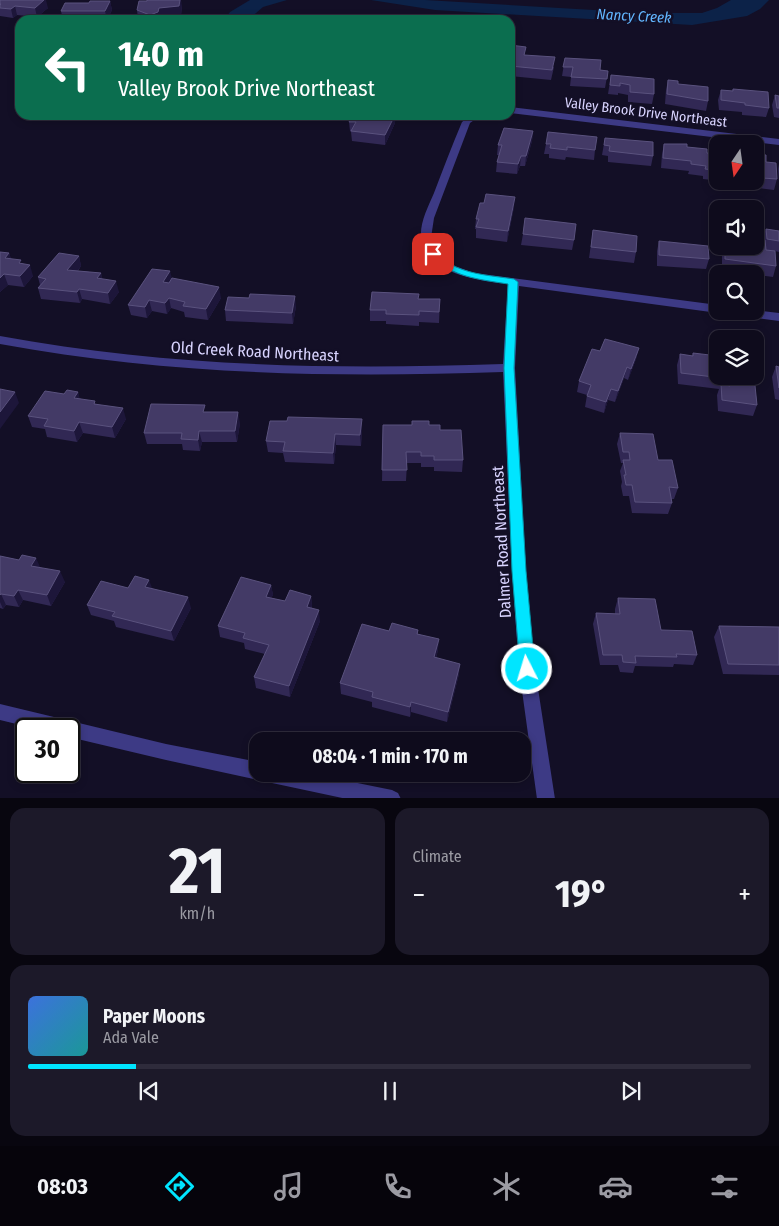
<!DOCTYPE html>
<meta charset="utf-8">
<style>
:root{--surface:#0e0b1c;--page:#1c1929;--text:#f1f3f6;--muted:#9b9ba3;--line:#2e2b3b;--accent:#00e5ff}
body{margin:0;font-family:"Fira Sans Condensed",sans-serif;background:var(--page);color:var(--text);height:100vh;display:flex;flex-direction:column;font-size:19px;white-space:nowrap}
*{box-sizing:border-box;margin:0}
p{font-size:16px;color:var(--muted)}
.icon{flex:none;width:28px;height:28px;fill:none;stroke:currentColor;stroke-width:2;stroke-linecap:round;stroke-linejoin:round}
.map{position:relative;height:798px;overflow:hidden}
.panel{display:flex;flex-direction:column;gap:10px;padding:10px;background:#08060f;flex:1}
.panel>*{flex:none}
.guide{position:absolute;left:15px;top:15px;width:500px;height:105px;border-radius:15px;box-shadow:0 2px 8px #0003,0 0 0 1px var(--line);background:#0b6e4f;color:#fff;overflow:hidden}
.needle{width:32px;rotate:193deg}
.tools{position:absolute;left:709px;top:135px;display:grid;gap:10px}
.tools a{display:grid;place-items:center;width:55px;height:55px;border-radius:10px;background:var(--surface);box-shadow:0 2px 8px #0003,0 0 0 1px var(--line);font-size:25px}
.speed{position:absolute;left:15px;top:718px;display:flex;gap:10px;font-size:25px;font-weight:700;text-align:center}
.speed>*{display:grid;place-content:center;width:65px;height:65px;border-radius:50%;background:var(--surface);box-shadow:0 2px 8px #0003,0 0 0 1px var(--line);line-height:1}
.speed .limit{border:2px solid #111;border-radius:8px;background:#fff;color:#111}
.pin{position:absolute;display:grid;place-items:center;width:42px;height:42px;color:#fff;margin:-21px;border-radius:10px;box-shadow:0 2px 8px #0006}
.me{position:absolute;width:55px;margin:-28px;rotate:355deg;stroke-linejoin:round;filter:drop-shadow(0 0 4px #0008)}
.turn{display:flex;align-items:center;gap:18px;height:105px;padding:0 20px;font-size:22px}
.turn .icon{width:65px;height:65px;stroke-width:2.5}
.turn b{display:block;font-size:35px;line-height:42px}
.big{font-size:38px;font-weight:700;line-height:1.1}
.panel .widget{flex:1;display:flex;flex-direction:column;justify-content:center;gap:8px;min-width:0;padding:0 18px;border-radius:15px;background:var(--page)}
.panel .dial{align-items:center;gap:0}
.dial b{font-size:65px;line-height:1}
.song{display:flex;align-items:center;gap:15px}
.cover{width:60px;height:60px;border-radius:8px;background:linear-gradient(135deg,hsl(220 70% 55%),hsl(180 70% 35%))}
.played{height:5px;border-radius:2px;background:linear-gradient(90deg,var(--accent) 15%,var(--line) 15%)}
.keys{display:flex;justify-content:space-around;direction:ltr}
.heat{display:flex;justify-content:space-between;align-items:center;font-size:28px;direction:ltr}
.panel .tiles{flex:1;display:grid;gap:10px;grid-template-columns:1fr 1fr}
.widget:last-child{grid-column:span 2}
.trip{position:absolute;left:249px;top:732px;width:282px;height:50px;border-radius:15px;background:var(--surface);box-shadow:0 2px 8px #0003,0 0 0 1px var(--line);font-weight:700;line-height:50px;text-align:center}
.tab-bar{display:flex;height:80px;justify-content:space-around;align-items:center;background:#06040b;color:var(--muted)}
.tab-bar .icon{width:35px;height:35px}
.tab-bar .selected{color:var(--accent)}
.tab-bar b{font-size:22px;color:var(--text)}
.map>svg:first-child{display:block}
</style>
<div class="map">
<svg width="779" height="799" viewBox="0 0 779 799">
<rect width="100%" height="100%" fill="#130f26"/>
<path fill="#0c2248" d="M250,0H287L263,7L248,20H224L230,12Z
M371,0H425L645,13H702L717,8L731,0H769L760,9L747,16L692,25L435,10Z"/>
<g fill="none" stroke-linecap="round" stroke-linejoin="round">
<path fill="#3d3a85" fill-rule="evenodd" d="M510,107L779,139V145L510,113Z
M471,115H481L470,123L434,218L431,238L438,252L455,266L474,273L718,305V311H722L718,313L519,286L515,368L526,571L535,669L555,799H537L519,669L512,571L503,372C334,378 167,375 0,344V336C167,367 334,370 503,364L508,284C482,281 423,274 421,237C420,222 428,207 434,193C443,169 452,146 462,122Z
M755,310L779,313V321L736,315L731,311Z
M0,704L166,744L258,762V774H313L392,790L398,793L401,799H347L272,783L266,780L264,777L258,780L166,760L69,737V729H37L0,720Z"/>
</g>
<path fill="#312854" d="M0,0L48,8L37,17L17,15L13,18L0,16Z
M110,1L112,10L107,20H63L61,11Z
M182,6L181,15L160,17V20H141L138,19L137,10Z
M510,45L525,55L554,67L551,80L510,76Z
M565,58L600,70L608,71L605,88L570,86L571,77L562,76Z
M611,75L654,94L652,104L628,102V95L618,93V95L608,94Z
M668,80L678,84L708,101L706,111L665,104L666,90Z
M733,89L769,108L766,117L742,115V112L719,110L718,100L721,90L732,91Z
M775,95L779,96V118L774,117L772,105Z
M349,122L395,123L385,145L352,141L351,132L350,131Z
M533,131L532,141L525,166H520L517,174L496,172L497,162L499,155H497L498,145Z
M605,138L653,156L651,166L608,162V156L602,155Z
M546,144L595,150L594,160L566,157L565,160L549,158V154H544Z
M664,144L687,147L707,153L714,170L712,180L703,179V176L688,174L689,171L661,168L662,154Z
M755,154L766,162L777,179L774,190L759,188V184L749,183V181H755Z
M779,164V181L778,169Z
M514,207L507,242L476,238V229H475L476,219Z
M766,229L779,231V252L775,251L776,266L773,277L722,270V255L725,246L744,247V246H755L762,239Z
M593,230L636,252L634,263L589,258Z
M523,234L574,240L572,250L521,245Z
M659,241L709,259L706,269L657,266V251Z
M0,252L9,253L11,259L22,264L33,276L24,287L8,285L0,292Z
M79,256L81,266L78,271L101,273L102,279L119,292L110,304L82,299L80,303L41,299L38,288L40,285L38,277Z
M172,279L221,298L208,320L185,317L184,312L171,308L167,314L152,311L147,318L131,315L128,305Z
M418,299H440L439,323L419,322V326L386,324V321H370V310Z
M296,306L293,324L226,321L225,310Z
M639,348L636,359L628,380L624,378L615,402L608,400L604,413L585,407L587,395L577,392L579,381L600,351Z
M693,353L754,376L757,405L753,416L718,411L717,395L719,389L678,384L677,365L680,354L692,356Z
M776,366L779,367V400L775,399L772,377Z
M78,392L79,398L96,404L126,419L115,438L83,433L77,442L47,437L45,429L32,427L28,416L64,394Z
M206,412L240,423L237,442H202L200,451L183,450L182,444H147L144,433Z
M383,425H429L440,430L463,460L462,472L434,471V467H421V463H407L406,481H382Z
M362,430L361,446L336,445L334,464L285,462L283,453L268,452L266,441Z
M620,433L658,460L678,488L674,499H671L672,503L668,514L632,513L629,496H623L621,486L622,482L620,471L623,463H621L617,444Z
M0,556L40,567L65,582L51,606L23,600L19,607L6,605L3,609L0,608Z
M271,585L273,595L271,598L285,601L311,596L312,606V608L320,621L290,697L256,688L254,677L265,654L245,649L244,643L220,637L218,626Z
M128,588H152L191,608L174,641L116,627L114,621L91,615L87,605Z
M618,598L661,630L697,655L693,665L674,664L673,667L635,666L633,673L620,672L618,665H600L593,624L596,613L615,614V609Z
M719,626L779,627V675L723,674L714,637Z
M418,630V634L438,650L436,658L459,674L447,722L411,712L410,717L372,707V702L341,694L340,683L389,631Z"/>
<path fill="#1d163a" d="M44,0H46L48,8L37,17L35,8Z
M180,0H181L182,6L181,15L160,17V20H151L150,15L159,8Z
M110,1L112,10L107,20L105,11Z
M15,6L17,15L13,18L11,9Z
M395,115H396L395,123L385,145V135Z
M533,131L532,141L525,166L526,156Z
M521,156L520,166L517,174L518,164Z
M515,197L514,207L507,242L508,231Z
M9,253L13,264L5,258Z
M79,256L81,266L70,281L67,270Z
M30,265L33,276L24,287L20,276Z
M170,271L173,282L165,293L163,282Z
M101,273L103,284L97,278Z
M4,274L8,285L0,292V278Z
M116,281L119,292L110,304L108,293Z
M219,287L221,298L208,320L206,309Z
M79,289L82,299L80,303L77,292Z
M295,296L296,306L293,324L292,313Z
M169,298L171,308L167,314L165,303Z
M149,300L152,311L147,318L145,307Z
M639,348L636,359L628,380L631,369Z
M627,367L624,378L615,402L618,391Z
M611,389L608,400L604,413L606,402Z
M15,392L19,403L0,429V412Z
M78,392L81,403L74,398Z
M123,408L126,419L115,438L112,427Z
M238,412L240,423L237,442L235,431Z
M362,419V430L361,446L360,435Z
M79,422L83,433L77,442L74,431Z
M199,431L202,442L200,451L198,440Z
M335,434L336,445L334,464L333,453Z
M36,558L41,569L31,566Z
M60,571L65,582L51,606L47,595Z
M149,580L153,590L145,587Z
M271,585L273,595L267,607L266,597Z
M18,590L23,600L19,607L14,596Z
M1,594L6,605L3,609L0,602V595Z
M311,596L312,606L308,617L307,607Z
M188,597L191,608L174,641L171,631Z
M319,610L320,621L290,697L289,686Z
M439,639L438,650L433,668L434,657Z
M460,664L459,674L447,722L448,712Z
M411,702V712L410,717V707Z"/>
<path fill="#433a66" stroke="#5a527e" d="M0,0H44L35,8L15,6L11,9L0,8V5L1,4H0Z
M147,0H180L179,6L159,8L158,12L150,15L137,10L139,1H147Z
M90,1H110L105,11H61L65,3H89Z
M510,45L526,47L524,55L555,57L552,70L510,66Z
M565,58L601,60L600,70L608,71L607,79L571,77L573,67H563Z
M611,75L654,79V94L630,92V85L620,83V86L610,85Z
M668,80L678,81V84L708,87V101L667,94Z
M733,89L768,92L769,108L745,105V103L721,100V90L733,91Z
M775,95L779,96V108H777Z
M353,115H395L385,135L351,131L356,122H349Z
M504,128L533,131L526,156H521L518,164L497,162L502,145H498Z
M548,132L597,137L595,150L567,147V150L550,148L551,144H546Z
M605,138L653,142V156L609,151L610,146L604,145Z
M664,144H687V147L707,149V153L715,154L714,170L705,169L706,166L691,164V161L663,158Z
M755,154L766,155V162L776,163L777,179L762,178V173H755Z
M486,194L515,197L508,231L476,227L479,219H476L480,203H484Z
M525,218L576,224L574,240L523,234Z
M766,229L779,231V241L767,239Z
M593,230L637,236L636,252L591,247Z
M755,239L765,240L766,250L775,251L776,266L725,259V246H737L747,248V246H755Z
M659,241L708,246L709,259L659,255Z
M0,252L9,253L5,258L21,260L19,263L30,265L20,276L4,274L0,278Z
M59,253L79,256L67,270L101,273L97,278L116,281L108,293L79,289L77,292L38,288L46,279L38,277Z
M152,269L170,271L163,282L169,283L172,278L219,287L206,309L183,306L185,302L169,298L165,303L149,300L145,307L128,305Z
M372,292L419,294L418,299H440L439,312L419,311V315L386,314V310H370Z
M250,294L295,296L292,313L225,310L228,297L249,298Z
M605,339L639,348L631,369L627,367L618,391L611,389L606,402L587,396L591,385L579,381L592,349L600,351Z
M693,353L718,356V376H754L757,405L722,400L721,384L730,386V379L681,373L680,354L693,356Z
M776,366L779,367V388Z
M0,389L15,392L0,412Z
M67,390L78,392L74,398L95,401L94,404L123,408L112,427L79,422L74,431L44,426L48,419L28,416L45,391L64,394Z
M151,404L205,405L203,412H238L235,431H199L198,440L181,439L182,433H144Z
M288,417L362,419L360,435L335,434L333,453L283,451L285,442L266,441L270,421H287Z
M412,421H429V425H440V430H461L463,460H434V456H421V452H406L407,470H382L383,425H412Z
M620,433L653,434L658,460H672L678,488L669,487L672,503L635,502L632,485H626L624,475H626L623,460H630L629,452H623Z
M22,555L36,558L31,566L60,571L47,595L18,590L14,596L1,594L0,595V556L19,560Z
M135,576L149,580L145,587L188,597L171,631L112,616L115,612L87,605L101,581L128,588Z
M241,577L271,585L266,597L285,601L290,590L311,596L307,607L319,610L289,686L254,677L269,645L243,638L245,633L218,626Z
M618,598L655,599L661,630L692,631L697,655L676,654L677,657L635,656L636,663L623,662L622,655H603L596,613L620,614Z
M392,623L418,630L417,634L439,639L434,657L460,664L448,712L411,702L410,707L372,697L373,692L340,683L362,624L389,631Z
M719,626L779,627V665L728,664Z"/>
<path fill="#00e5ff" stroke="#0095a6" d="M429,252C440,250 447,263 456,267C474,275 494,276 514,279L518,282L514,368L526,571L535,669L533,673L527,675L522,673L520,669L512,571L504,368L508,284C476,279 456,277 429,257Z"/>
<g text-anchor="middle" stroke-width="5" stroke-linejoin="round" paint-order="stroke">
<g font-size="14" fill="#d9d4ff" stroke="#130f26">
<text transform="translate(646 112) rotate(7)" y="5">Valley Brook Drive Northeast</text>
</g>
<g font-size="15" font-style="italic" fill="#62b6ff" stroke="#130f26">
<text transform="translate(634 16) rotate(3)" y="5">Nancy Creek</text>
</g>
<g font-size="16" fill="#d9d4ff" stroke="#130f26">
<text transform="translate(255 351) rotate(3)" y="6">Old Creek Road Northeast</text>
<text transform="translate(501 542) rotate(-93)" y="6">Dalmer Road Northeast</text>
</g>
</g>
</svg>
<div class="tools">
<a><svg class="needle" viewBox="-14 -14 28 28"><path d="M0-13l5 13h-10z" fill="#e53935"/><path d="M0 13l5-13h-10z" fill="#9b9ba3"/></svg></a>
<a><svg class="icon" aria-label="sound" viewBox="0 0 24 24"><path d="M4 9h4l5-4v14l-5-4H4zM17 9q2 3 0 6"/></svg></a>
<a><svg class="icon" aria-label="search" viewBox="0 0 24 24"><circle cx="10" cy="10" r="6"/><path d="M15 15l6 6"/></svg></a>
<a><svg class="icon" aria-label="layers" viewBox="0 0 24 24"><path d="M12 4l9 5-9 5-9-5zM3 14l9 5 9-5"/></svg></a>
</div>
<div class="speed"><div class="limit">30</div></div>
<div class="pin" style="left:433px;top:254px;background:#d93025"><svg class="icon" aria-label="arrive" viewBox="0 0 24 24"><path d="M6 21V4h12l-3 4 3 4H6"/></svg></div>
<svg class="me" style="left:527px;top:669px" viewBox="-20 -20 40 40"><circle r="17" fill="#00e5ff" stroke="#fff" stroke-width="3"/><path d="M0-11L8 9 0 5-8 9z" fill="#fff"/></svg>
<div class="trip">08:04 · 1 min · 170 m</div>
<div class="guide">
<div class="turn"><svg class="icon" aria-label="left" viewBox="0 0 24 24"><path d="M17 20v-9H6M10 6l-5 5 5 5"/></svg><div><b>140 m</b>Valley Brook Drive Northeast</div></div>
</div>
</div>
<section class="panel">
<div class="tiles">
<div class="widget dial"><b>21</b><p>km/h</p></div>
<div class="widget"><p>Climate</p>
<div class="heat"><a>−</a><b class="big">19°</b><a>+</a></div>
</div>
<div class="widget">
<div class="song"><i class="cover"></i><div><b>Paper Moons</b><p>Ada Vale</p></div></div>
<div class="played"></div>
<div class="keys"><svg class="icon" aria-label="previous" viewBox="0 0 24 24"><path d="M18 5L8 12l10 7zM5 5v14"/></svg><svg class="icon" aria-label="pause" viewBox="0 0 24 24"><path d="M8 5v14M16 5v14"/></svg><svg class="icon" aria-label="next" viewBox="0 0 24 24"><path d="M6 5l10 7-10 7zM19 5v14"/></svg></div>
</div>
</div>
</section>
<nav class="tab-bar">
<b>08:03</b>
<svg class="icon selected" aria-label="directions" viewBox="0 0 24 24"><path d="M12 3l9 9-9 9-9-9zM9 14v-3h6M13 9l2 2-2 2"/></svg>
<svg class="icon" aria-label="music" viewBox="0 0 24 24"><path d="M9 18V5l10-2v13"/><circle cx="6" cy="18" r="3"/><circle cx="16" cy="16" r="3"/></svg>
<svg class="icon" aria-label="phone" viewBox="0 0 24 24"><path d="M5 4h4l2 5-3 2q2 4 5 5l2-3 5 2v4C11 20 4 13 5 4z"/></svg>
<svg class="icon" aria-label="climate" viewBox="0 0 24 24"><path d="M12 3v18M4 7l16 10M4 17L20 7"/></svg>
<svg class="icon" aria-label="car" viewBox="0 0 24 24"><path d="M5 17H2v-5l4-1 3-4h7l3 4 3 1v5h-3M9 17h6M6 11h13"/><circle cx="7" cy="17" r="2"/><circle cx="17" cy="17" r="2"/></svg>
<svg class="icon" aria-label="filters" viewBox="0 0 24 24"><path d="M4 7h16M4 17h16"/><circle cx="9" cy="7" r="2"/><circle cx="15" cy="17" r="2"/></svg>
</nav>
